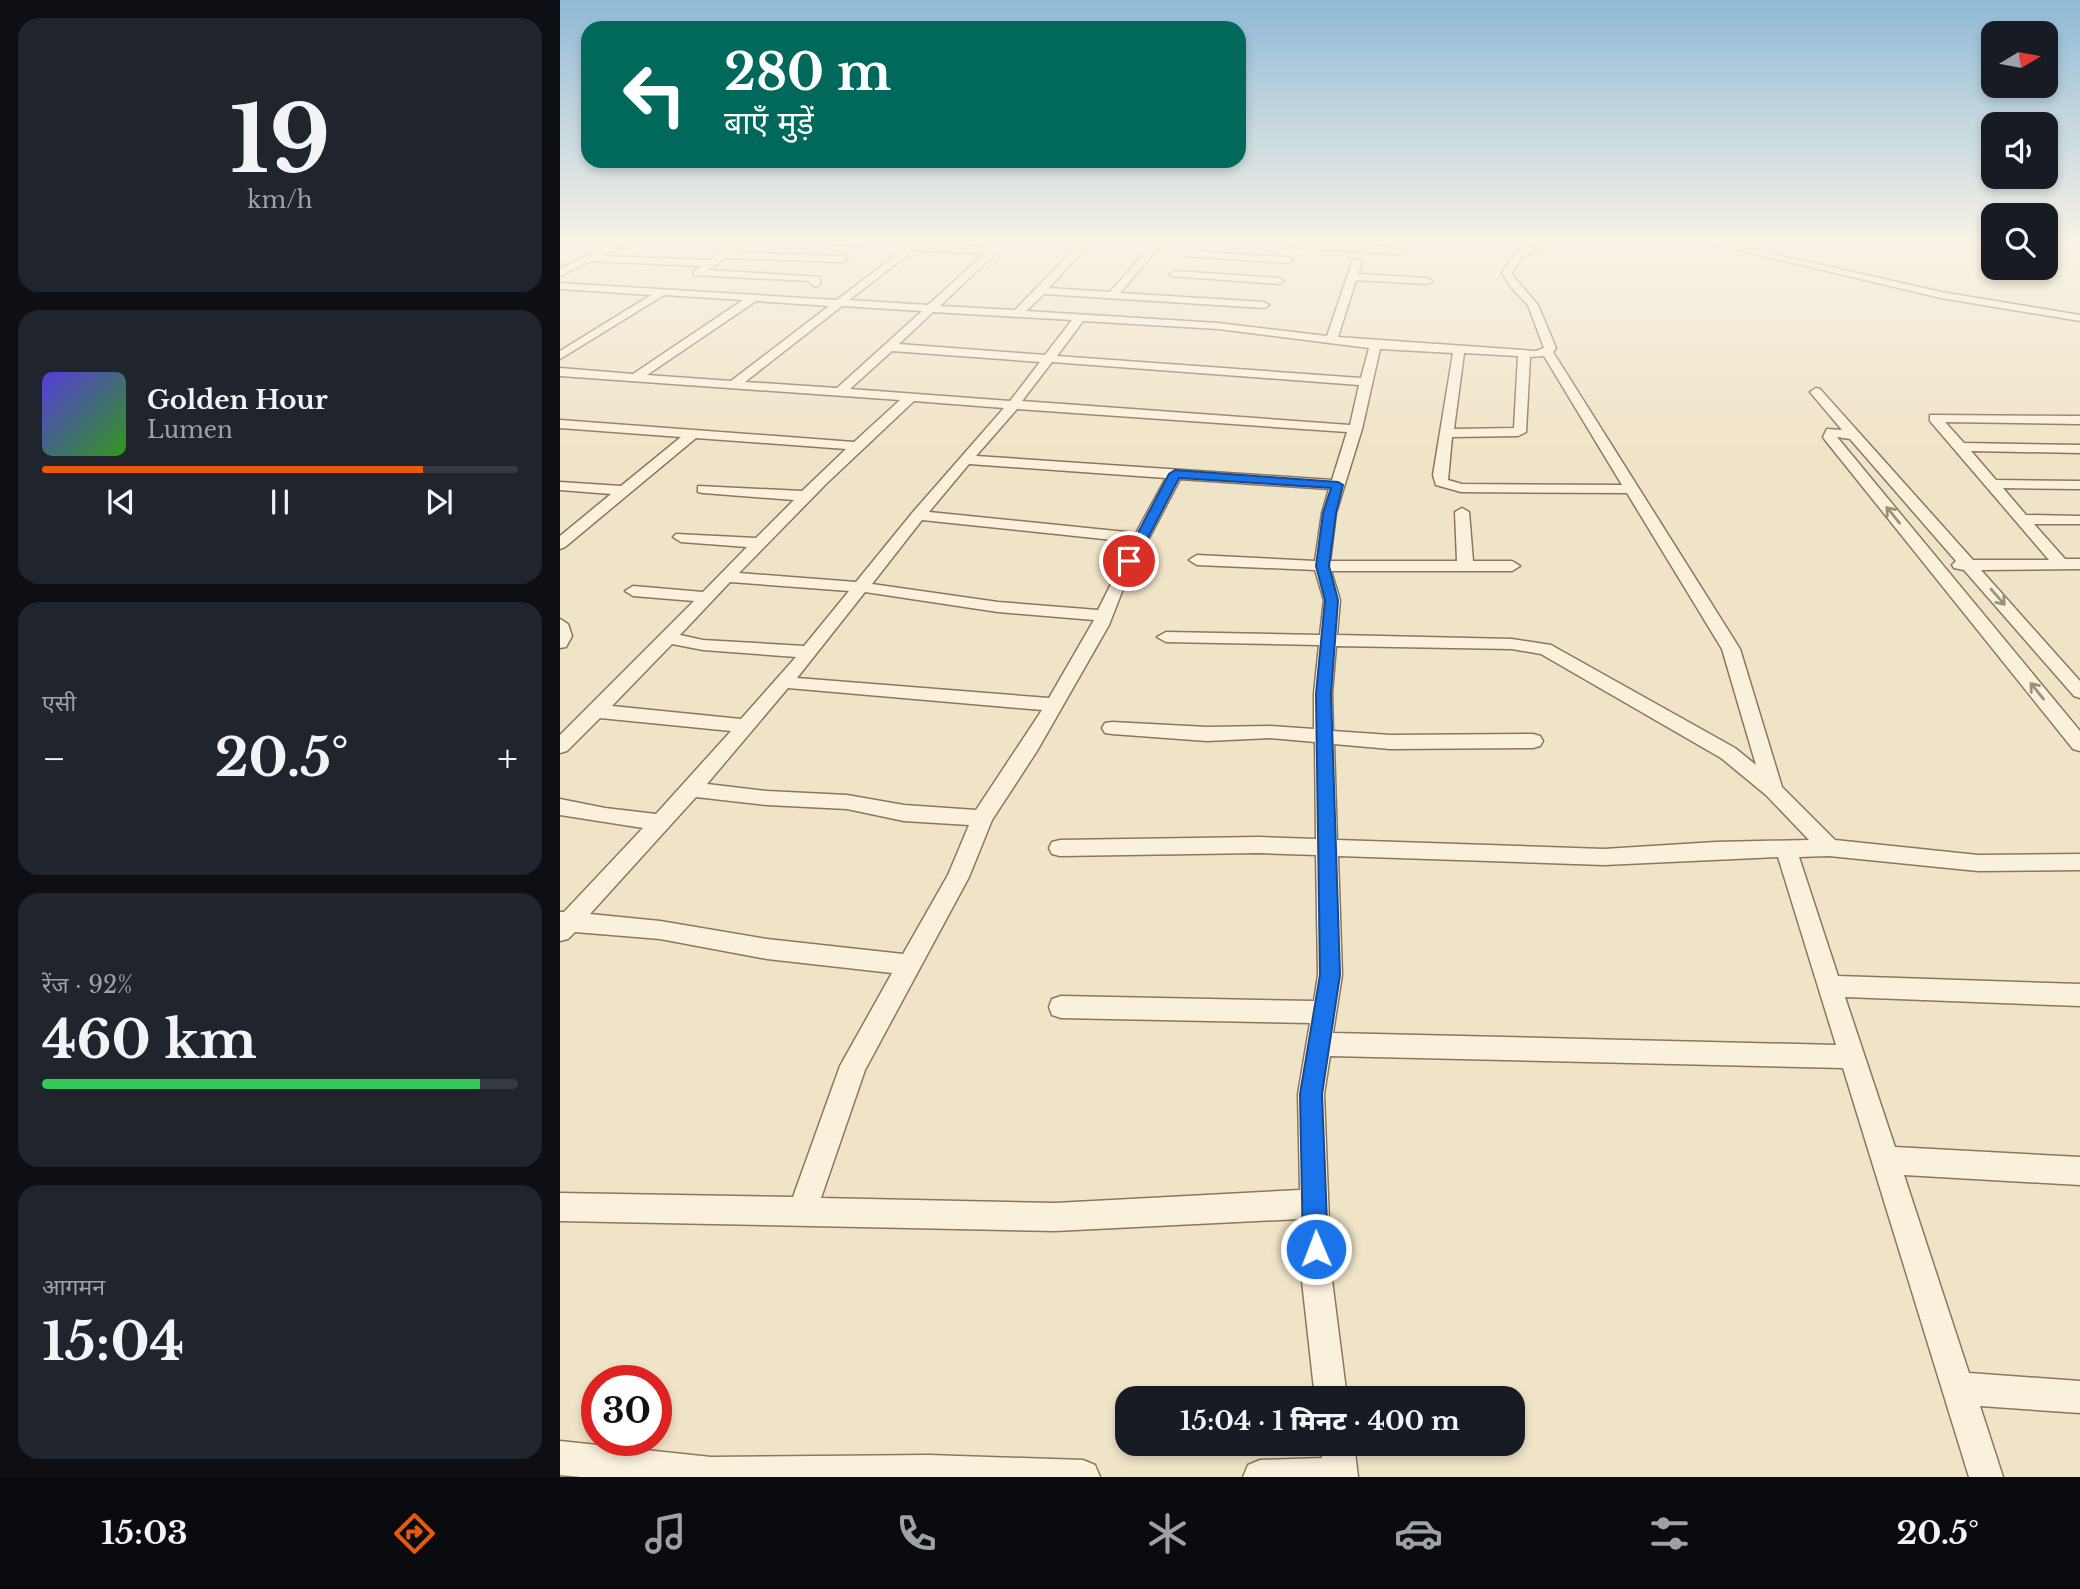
<!DOCTYPE html>
<html lang="hi">
<meta charset="utf-8">
<style>
:root{--surface:#171b24;--page:#20242c;--text:#f1f3f6;--muted:#9ea1a6;--line:#363941;--accent:#ea580c}
body{margin:0;font-family:"Libre Baskerville","Noto Sans Devanagari",serif;background:var(--page);color:var(--text);height:100vh;display:flex;flex-direction:column;font-size:26px;white-space:nowrap}
*{box-sizing:border-box;margin:0}
p{font-size:23px;color:var(--muted)}
.icon{flex:none;width:38px;height:38px;fill:none;stroke:currentColor;stroke-width:2;stroke-linecap:round;stroke-linejoin:round}
.map{position:relative;flex:1;overflow:hidden}
.side{display:flex;flex-direction:column;gap:18px;padding:18px;background:#0d0f14;width:560px}
.side>*{flex:none}
.guide{position:absolute;left:21px;top:21px;width:665px;height:147px;border-radius:21px;box-shadow:0 4px 10px #0003;background:#00695c;color:#fff;overflow:hidden}
.needle{width:46px;rotate:80deg}
.fabs{position:absolute;left:1421px;top:21px;display:grid;gap:14px}
.fabs a{display:grid;place-items:center;width:77px;height:77px;border-radius:14px;background:var(--surface);box-shadow:0 4px 10px #0003;font-size:35px}
.speed{position:absolute;left:21px;top:1365px;display:flex;gap:14px;font-size:35px;font-weight:700;text-align:center}
.speed>*{display:grid;place-content:center;width:91px;height:91px;border-radius:50%;background:var(--surface);box-shadow:0 4px 10px #0003;line-height:1}
.speed .limit{border:10px solid #d22;background:#fff;color:#111}
.pin{position:absolute;display:grid;place-items:center;width:60px;height:60px;color:#fff;margin:-30px;border:4px solid #fff;border-radius:50%;box-shadow:0 2px 7px #0007}
.me{position:absolute;width:77px;margin:-38px;rotate:359deg;stroke-linejoin:round;filter:drop-shadow(0 0 5px #0008)}
.turn{display:flex;align-items:center;gap:24px;height:147px;padding:0 28px;font-size:32px}
.turn .icon{width:91px;height:91px;stroke-width:2.5}
.turn b{display:block;font-size:49px;line-height:60px}
.big{font-size:52px;font-weight:800;line-height:1.1}
.side .widget{flex:1;display:flex;flex-direction:column;justify-content:center;gap:10px;min-width:0;padding:0 24px;border-radius:21px;background:var(--page)}
.side .dial{align-items:center;gap:0}
.dial b{font-size:91px;line-height:1}
.song{display:flex;align-items:center;gap:21px}
.cover{width:84px;height:84px;border-radius:10px;background:linear-gradient(135deg,hsl(250 70% 55%),hsl(110 70% 35%))}
.played{height:7px;border-radius:4px;background:linear-gradient(90deg,var(--accent) 80%,var(--line) 80%)}
.keys{display:flex;justify-content:space-around;direction:ltr}
.heat{display:flex;justify-content:space-between;align-items:center;font-size:38px;direction:ltr}
.charge{height:10px;border-radius:5px;background:linear-gradient(90deg,#34c759 92%,var(--line) 0)}
.trip{position:absolute;left:555px;top:1386px;width:410px;height:70px;border-radius:21px;background:var(--surface);box-shadow:0 4px 10px #0003;font-weight:800;line-height:70px;text-align:center}
.menu{display:flex;height:112px;justify-content:space-around;align-items:center;background:#090b0e;color:var(--muted)}
.menu .icon{width:49px;height:49px}
.menu .selected{color:var(--accent)}
.menu b{font-size:32px;color:var(--text)}
main{display:flex;flex:1;min-height:0}
.map>svg:first-child{display:block}
</style>
<main>
<section class="side">
<div class="widget dial"><b>19</b><p>km/h</p></div>
<div class="widget">
<div class="song"><i class="cover"></i><div><b>Golden Hour</b><p>Lumen</p></div></div>
<div class="played"></div>
<div class="keys"><svg class="icon" aria-label="previous" viewBox="0 0 24 24"><path d="M18 5L8 12l10 7zM5 5v14"/></svg><svg class="icon" aria-label="pause" viewBox="0 0 24 24"><path d="M8 5v14M16 5v14"/></svg><svg class="icon" aria-label="next" viewBox="0 0 24 24"><path d="M6 5l10 7-10 7zM19 5v14"/></svg></div>
</div>
<div class="widget"><p>एसी</p>
<div class="heat"><a>−</a><b class="big">20.5°</b><a>+</a></div>
</div>
<div class="widget"><p>रेंज · 92%</p><b class="big">460 km</b><div class="charge"></div></div>
<div class="widget"><p>आगमन</p><b class="big">15:04</b></div>
</section>
<div class="map">
<svg width="1520" height="1477" viewBox="0 0 1520 1477">
<rect width="100%" height="100%" fill="#f0e4c8"/>
<g fill="none" stroke-linecap="round" stroke-linejoin="round">
<g stroke="#8d765c" stroke-width="3">
<path id="minor" d="M56,241H68L42,256L150,260L179,241H189L174,252L283,256L288,259L283,262L166,258L148,270L260,277V284L255,287L249,281L134,275V271L142,266L31,261L0,276V269Z
M245,241H314L317,243L312,246L250,244Z
M354,241H364L361,245L423,247L434,255L380,306L455,310L522,241H532L489,288L550,292L595,241H604L560,293L704,302L709,305L704,308L484,294L466,311L658,323L767,336L792,262L797,259L802,262L798,274L868,278L873,281L868,284L796,280L778,337L976,351L984,348L968,305L950,286L942,273L956,252L992,241H1005L963,256L952,273L954,277L978,305L996,348L993,352L1180,649L1222,787L1275,840L1418,855L1520,854V870L1418,871L1269,856L1239,857L1278,976L1520,984V1006L1285,997L1335,1147L1520,1157V1185L1344,1175L1409,1373L1520,1381V1413L1420,1406L1443,1477H1409L1283,1068L770,1056L764,1094L771,1272L787,1398H755L741,1272L740,1219L495,1231L0,1221V1193L233,1197L280,1066L332,973L207,959L100,939L15,932L8,939L0,941V912H4L83,828L0,815V799L45,808L96,814L171,731L40,718L7,751L0,753V735L134,601L73,596L65,591L73,586L143,592L187,547L121,542L113,537L116,534L196,538L234,500L143,493L138,492V486L242,491L286,449L136,438L5,547L0,549V536L51,494L0,490V482L61,486L121,437L0,428V420L294,442L340,400L0,376V368L73,374L183,300L104,295L0,359V351L91,295L0,289V283L277,300ZM354,250L421,253L423,255L368,305L289,300ZM196,301L269,306L171,381L87,375ZM282,306L362,311L277,388L185,382ZM373,312L512,320L485,355L339,344ZM523,321L658,329L809,348L801,378L497,356ZM820,349L893,353L873,475L876,485L901,492L1067,493L1162,649L1196,765L1175,748L991,645L952,639L777,635L780,600L771,571H952L960,566L952,561H913L909,512L902,508L895,512L897,561H770L776,513L802,429ZM332,351L480,362L450,401L290,389ZM904,353L958,356L954,428L894,429ZM984,356L1062,485L902,484L888,480L892,437L958,436L966,432L970,357ZM492,362L799,385L790,425L462,401ZM354,401L444,408L353,512L296,582L179,573L266,484ZM457,409L787,432L772,480L416,456ZM409,464L606,478L576,533L369,512ZM620,479L769,489L762,513L755,561L637,555L629,560L637,565L755,570L764,600L760,635L606,632L597,637L606,642L759,645L754,693V729L710,726L647,727L552,722L545,723L542,728L545,733L552,734L647,741L710,738L755,742L756,839L699,837L500,840L492,842L489,848L492,854L500,856L699,853L756,855L758,975L754,1001L501,996L492,999L489,1007L492,1015L501,1018L750,1023L738,1094L740,1190L495,1203L261,1198L305,1070L409,877L432,820L477,751L549,625L565,584ZM362,520L572,542L538,610L438,602L312,584ZM170,582L289,591L244,646L143,640L120,635ZM305,592L438,612L534,620L489,698L237,678ZM112,644L143,650L236,657L181,719L52,706ZM776,646L952,649L981,654L1161,758L1206,795L1249,840L1156,842L1044,849L777,840L774,744L830,749L973,748L980,746L983,741L980,736L973,734L830,735L773,731L772,693ZM228,688L482,710L416,810L344,805L287,795L207,791L147,784ZM136,797L207,805L287,809L344,821L409,825L388,875L343,954L207,939L100,921L30,914ZM778,856L1044,865L1218,857L1276,1045L773,1033L782,975Z
M1140,241H1156L1381,292L1520,315V321L1381,298Z
M735,242L841,248L846,251L841,254L732,247V243Z
M628,251L728,257L733,260L728,263L625,256L623,254Z
M615,271L719,278L724,281L719,284L611,276L610,274Z
M1256,388L1260,389L1413,560H1489L1370,421V415L1520,416V424L1385,422L1404,443L1520,445V453L1411,451L1436,480L1520,481V489L1443,488L1466,515L1520,516V524H1474L1505,559H1520V569L1421,570L1520,681V698L1514,696L1404,570L1394,568L1392,565L1396,561L1290,439L1277,437L1520,731V751L1513,749L1265,440L1263,437L1267,429L1282,430L1250,392Z
M0,619L8,624L12,636L6,647L0,648Z
M0,1441L151,1457L369,1455L523,1460L535,1465L540,1477H21L0,1475Z
M760,1444H794L798,1477H683L688,1465L700,1460L762,1458Z"/>
</g>
<use href="#minor" fill="#faf1dc" fill-rule="evenodd"/>
</g>
<defs><path id="oneway-shaft" d="M-6 0H5M1.5-3L5.5 0L1.5 3" fill="none" stroke-width="1.6" stroke-linecap="round" stroke-linejoin="round" transform="scale(1.75)"/></defs>
<g stroke="#9c907e">
<use href="#oneway-shaft" transform="translate(1333 515) rotate(-129)"/>
<use href="#oneway-shaft" transform="translate(1438 597) rotate(49)"/>
<use href="#oneway-shaft" transform="translate(1477 691) rotate(-129)"/>
</g>
<linearGradient id="sky" x2="0" y2="1"><stop stop-color="#8fbad6"/><stop offset="0.54" stop-color="#f8f3e6"/><stop offset="1" stop-color="#f8f3e6" stop-opacity="0"/></linearGradient>
<rect width="1520" height="448" fill="url(#sky)"/>
<path fill="#1a73e8" stroke="#114b97" stroke-width="2" d="M615,470L778,482L783,485L776,513L769,566L778,600L771,694L780,975L762,1094L768,1249L764,1258L756,1261L747,1258L743,1249L740,1094L760,975L756,694L765,600L756,566L763,513L771,488L619,478L576,561L574,564H565L563,561L609,474Z"/>
</svg>
<div class="fabs">
<a><svg class="needle" viewBox="-14 -14 28 28"><path d="M0-13l5 13h-10z" fill="#e53935"/><path d="M0 13l5-13h-10z" fill="#9ea1a6"/></svg></a>
<a><svg class="icon" aria-label="sound" viewBox="0 0 24 24"><path d="M4 9h4l5-4v14l-5-4H4zM17 9q2 3 0 6"/></svg></a>
<a><svg class="icon" aria-label="search" viewBox="0 0 24 24"><circle cx="10" cy="10" r="6"/><path d="M15 15l6 6"/></svg></a>
</div>
<div class="speed"><div class="limit">30</div></div>
<div class="pin" style="left:569px;top:561px;background:#d93025"><svg class="icon" aria-label="arrive" viewBox="0 0 24 24"><path d="M6 21V4h12l-3 4 3 4H6"/></svg></div>
<svg class="me" style="left:756px;top:1249px" viewBox="-20 -20 40 40"><circle r="17" fill="#1a73e8" stroke="#fff" stroke-width="3"/><path d="M0-11L8 9 0 5-8 9z" fill="#fff"/></svg>
<div class="trip">15:04 · 1 मिनट · 400 m</div>
<div class="guide">
<div class="turn"><svg class="icon" aria-label="left" viewBox="0 0 24 24"><path d="M17 20v-9H6M10 6l-5 5 5 5"/></svg><div><b>280 m</b>बाएँ मुड़ें</div></div>
</div>
</div>
</main>
<nav class="menu">
<b>15:03</b>
<svg class="icon selected" aria-label="directions" viewBox="0 0 24 24"><path d="M12 3l9 9-9 9-9-9zM9 14v-3h6M13 9l2 2-2 2"/></svg>
<svg class="icon" aria-label="music" viewBox="0 0 24 24"><path d="M9 18V5l10-2v13"/><circle cx="6" cy="18" r="3"/><circle cx="16" cy="16" r="3"/></svg>
<svg class="icon" aria-label="phone" viewBox="0 0 24 24"><path d="M5 4h4l2 5-3 2q2 4 5 5l2-3 5 2v4C11 20 4 13 5 4z"/></svg>
<svg class="icon" aria-label="climate" viewBox="0 0 24 24"><path d="M12 3v18M4 7l16 10M4 17L20 7"/></svg>
<svg class="icon" aria-label="car" viewBox="0 0 24 24"><path d="M5 17H2v-5l4-1 3-4h7l3 4 3 1v5h-3M9 17h6M6 11h13"/><circle cx="7" cy="17" r="2"/><circle cx="17" cy="17" r="2"/></svg>
<svg class="icon" aria-label="filters" viewBox="0 0 24 24"><path d="M4 7h16M4 17h16"/><circle cx="9" cy="7" r="2"/><circle cx="15" cy="17" r="2"/></svg>
<b>20.5°</b>
</nav>
